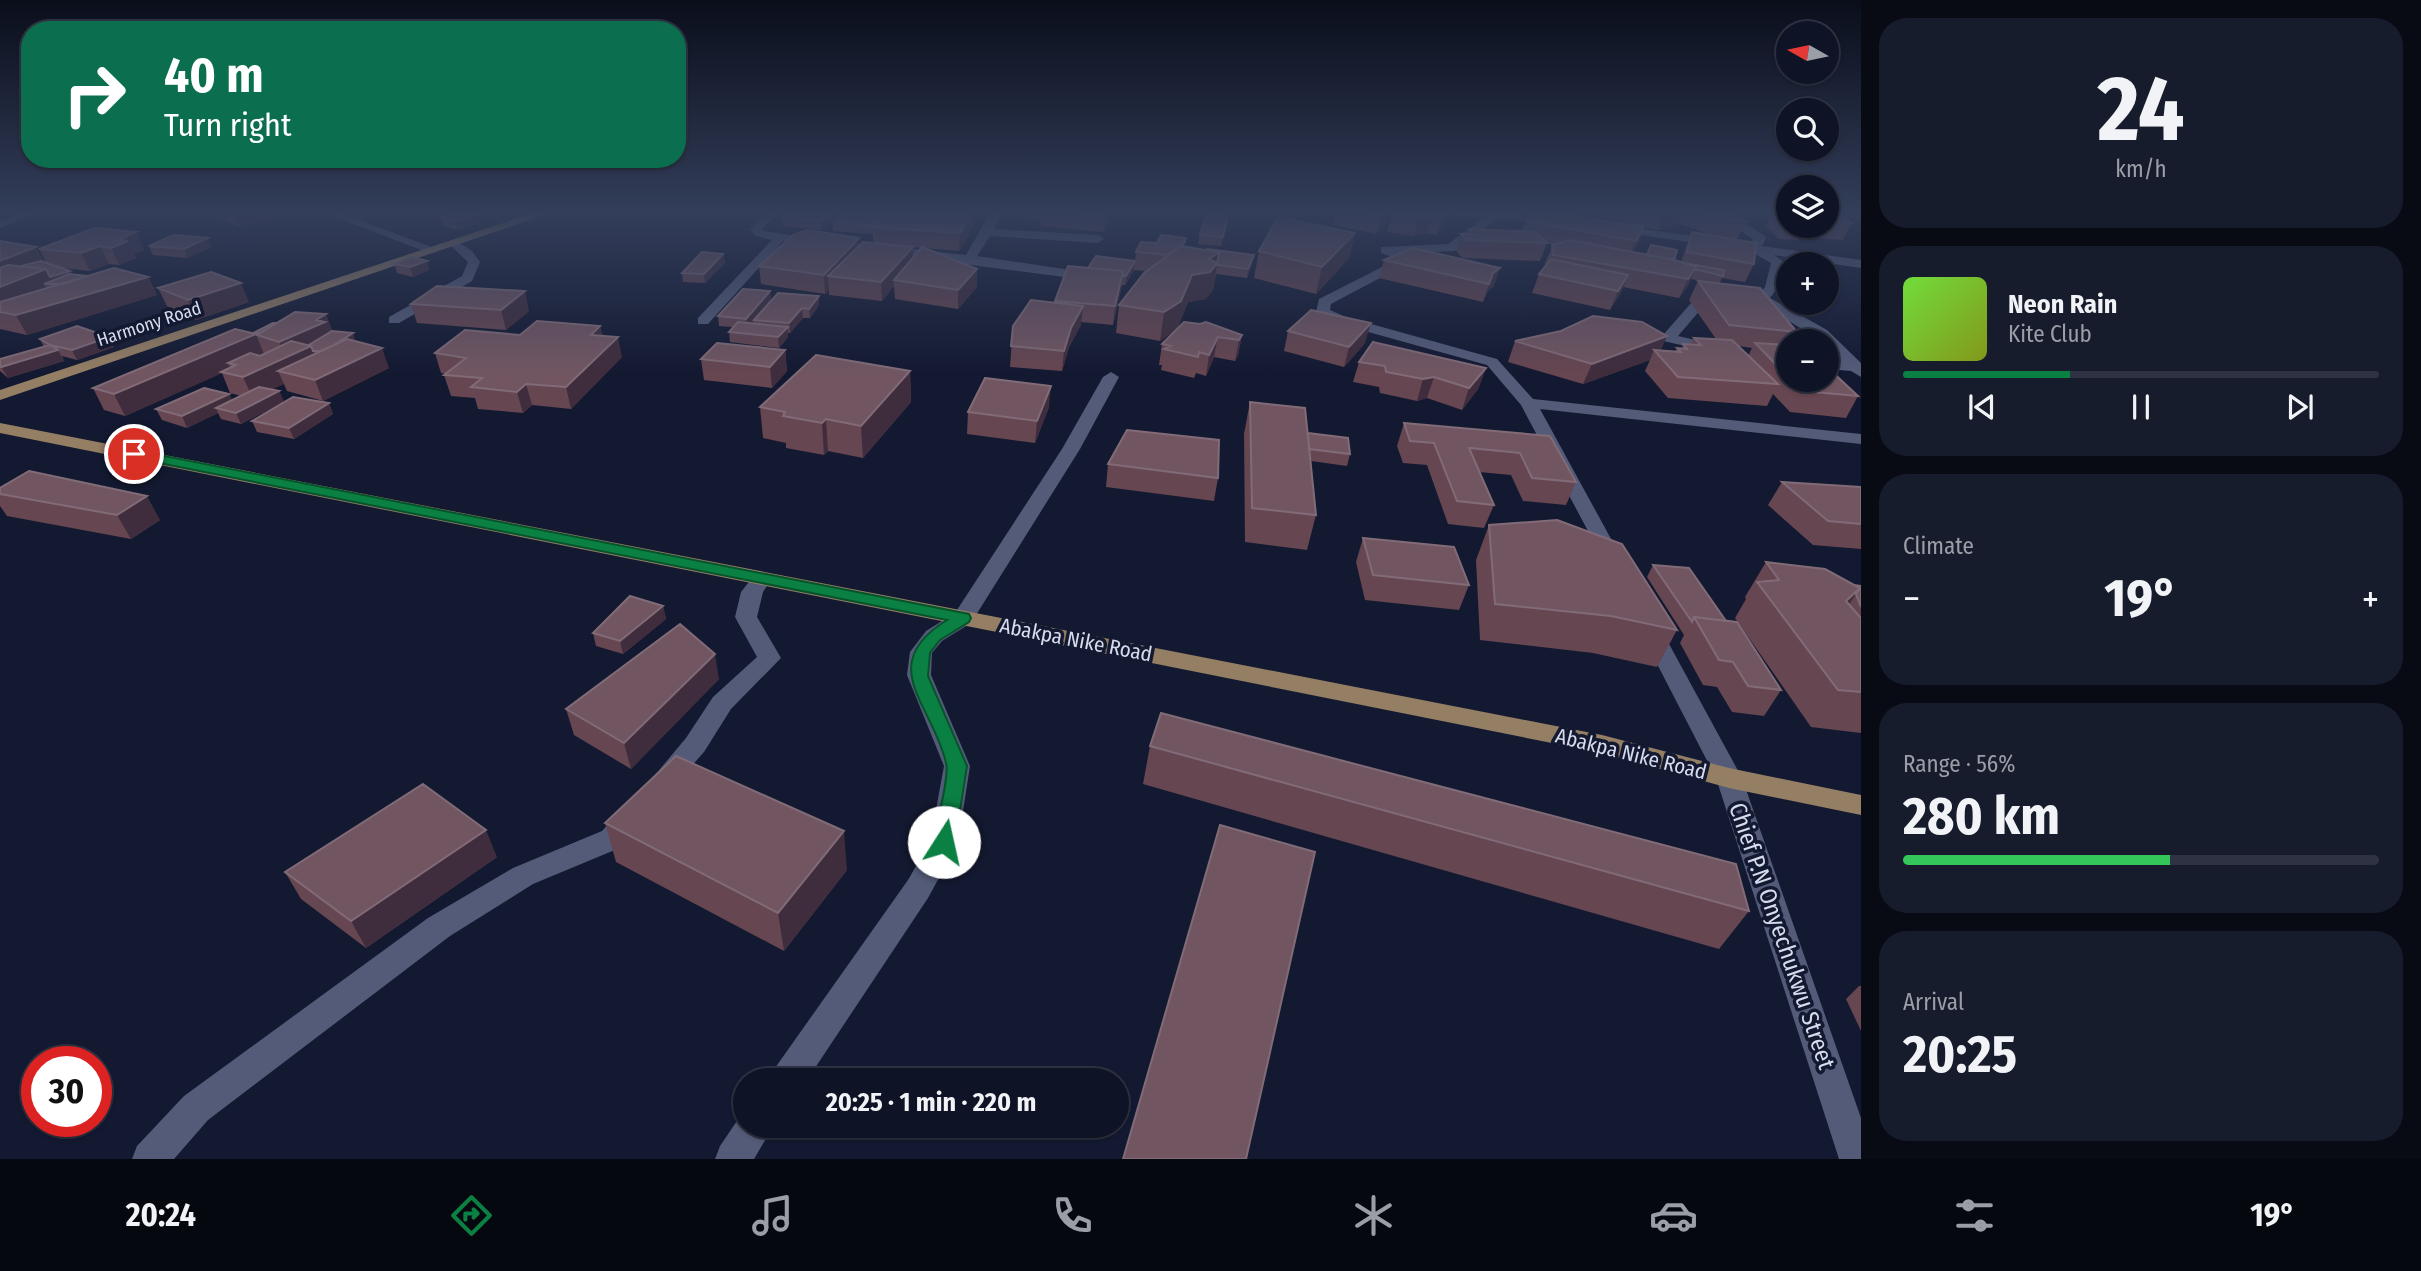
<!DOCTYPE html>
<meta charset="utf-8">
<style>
:root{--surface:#0e1325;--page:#171c2d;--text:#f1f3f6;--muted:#9b9ea7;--line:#2e3242;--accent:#0b8043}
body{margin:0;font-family:"Fira Sans Condensed",sans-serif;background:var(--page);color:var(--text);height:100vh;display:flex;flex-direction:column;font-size:26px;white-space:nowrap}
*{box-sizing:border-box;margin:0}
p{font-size:23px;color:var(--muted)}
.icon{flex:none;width:38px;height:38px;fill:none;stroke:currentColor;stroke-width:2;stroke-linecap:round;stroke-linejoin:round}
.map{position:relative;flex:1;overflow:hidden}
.side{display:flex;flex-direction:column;gap:18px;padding:18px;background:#080a14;width:560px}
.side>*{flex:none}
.banner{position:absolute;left:21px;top:21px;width:665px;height:147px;border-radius:28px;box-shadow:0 2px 5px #0004,0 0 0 2px var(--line);background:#0b6e4f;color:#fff;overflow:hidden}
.needle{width:46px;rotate:279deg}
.controls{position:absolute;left:1776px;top:21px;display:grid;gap:14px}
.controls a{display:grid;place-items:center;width:63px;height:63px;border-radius:50%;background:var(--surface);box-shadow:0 2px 5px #0004,0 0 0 2px var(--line);font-size:35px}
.speed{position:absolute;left:21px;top:1046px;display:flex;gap:14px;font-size:35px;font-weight:700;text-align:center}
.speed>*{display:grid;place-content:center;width:91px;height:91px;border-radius:50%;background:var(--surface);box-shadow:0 2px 5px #0004,0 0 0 2px var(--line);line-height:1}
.speed .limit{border:10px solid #d22;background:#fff;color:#111}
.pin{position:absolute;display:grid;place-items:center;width:60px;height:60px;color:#fff;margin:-30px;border:4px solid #fff;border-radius:50%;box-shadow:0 2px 7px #0007}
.me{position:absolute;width:77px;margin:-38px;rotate:10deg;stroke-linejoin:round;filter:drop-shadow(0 0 5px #0008)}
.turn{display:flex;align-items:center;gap:24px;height:147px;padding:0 28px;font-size:32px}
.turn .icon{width:91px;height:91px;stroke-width:2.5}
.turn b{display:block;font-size:49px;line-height:60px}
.big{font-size:52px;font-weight:700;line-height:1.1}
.side .widget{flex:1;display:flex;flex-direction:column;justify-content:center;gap:10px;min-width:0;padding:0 24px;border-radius:28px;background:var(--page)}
.side .dial{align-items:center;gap:0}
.dial b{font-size:91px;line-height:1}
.song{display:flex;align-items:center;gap:21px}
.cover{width:84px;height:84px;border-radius:10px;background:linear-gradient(135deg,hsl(100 70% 55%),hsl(70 70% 35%))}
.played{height:7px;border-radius:4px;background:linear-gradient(90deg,var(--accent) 35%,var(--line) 35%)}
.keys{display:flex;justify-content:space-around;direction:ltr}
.heat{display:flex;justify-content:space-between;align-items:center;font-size:38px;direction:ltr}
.charge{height:10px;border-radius:5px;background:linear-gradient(90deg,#34c759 56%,var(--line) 0)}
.trip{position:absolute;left:733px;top:1068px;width:396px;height:70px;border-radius:35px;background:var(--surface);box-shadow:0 2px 5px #0004,0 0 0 2px var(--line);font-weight:700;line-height:70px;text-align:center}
.tab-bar{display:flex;height:112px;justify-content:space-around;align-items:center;background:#06080f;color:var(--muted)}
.tab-bar .icon{width:49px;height:49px}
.tab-bar .current{color:var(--accent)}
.tab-bar b{font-size:32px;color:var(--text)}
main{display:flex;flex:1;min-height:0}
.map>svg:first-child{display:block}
</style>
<main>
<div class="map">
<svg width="1861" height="1159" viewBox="0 0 1861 1159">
<rect width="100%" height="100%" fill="#131931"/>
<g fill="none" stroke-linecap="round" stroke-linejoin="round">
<path fill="#535b78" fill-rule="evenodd" d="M27,211H43L0,228V221Z
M320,211H336L439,250L429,253Z
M769,211H781L762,229L764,231L814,239L820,243L814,247L783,241L708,324H698V318L772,240L756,236L750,229Z
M991,211H1003L994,229L1098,235L1104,239L1098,243L990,236L977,256L1077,271V277L1072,278L885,254L879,250L885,246L966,255Z
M1432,211H1481L1554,217L1560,220L1554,223L1497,219L1455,251L1406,253L1412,255V261L1331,304L1330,310L1346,317L1497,359L1533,399L1861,434V444L1540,409L1622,559L1619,563H1605L1521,405L1487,365L1336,323L1316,312L1319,299L1398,259L1381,253V247L1448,244L1484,218L1438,214Z
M1711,211H1725L1764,235L1766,238L1762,246L1861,260V268L1774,255L1784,262L1778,287L1770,298L1827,330L1861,363V377L1851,371L1827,369V359L1841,361L1827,346V341H1822L1757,302L1755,299L1765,287L1771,263L1750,251L1614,231L1608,228L1614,225L1751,244L1753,239Z
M454,239L472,251L480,262L472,281L399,323H389V317L462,276L468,262L448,243Z
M1712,284L1719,288L1678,336L1722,346L1724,349L1722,352L1717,353L1663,341L1661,338L1663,335L1707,285Z
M1111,372L1119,377L1080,449L971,623L942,641L932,653L931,675L970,766L958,843L928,898L807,1080H770L775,1068L908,880L930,842L944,766L907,675L910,652L926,631L955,613L1062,449L1103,377Z
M762,572L769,574L772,578L763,592L757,617L781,658L731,709L704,752L672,788L663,791L654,788L650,781L686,738L713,697L757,657L735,617L741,592L755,574Z
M1651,624L1659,626L1662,631L1742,778L1861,1118V1159H1839L1716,778L1640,631L1643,626Z
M628,810L638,813L642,821L622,847L533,884L450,936L208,1120L174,1159H132L137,1146L184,1096L428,918L513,868L602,831L618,813Z
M743,1112H746V1125H774L754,1159H715L720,1146Z"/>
<path fill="#947e64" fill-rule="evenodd" d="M539,211H556L0,400V390Z
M0,423L1602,735L1729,768L1861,795V815L1729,788L1602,753L0,433Z"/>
</g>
<path fill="#654651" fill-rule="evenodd" d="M212,211H286L287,214L239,227L214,216Z
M413,211H457L440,217Z
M604,211H623L616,214Z
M791,211H982L972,228L970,227V234L959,251L924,248L977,287L958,309L895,299L894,286L882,301L829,295V290L825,294L761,284L759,266L873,243V234L833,231V222L844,213V212L821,230L783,226L782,218ZM913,247L921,248L913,257Z
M1029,211H1111L1110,219L1104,232L1041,226V220L1028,219Z
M1336,211H1389L1387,221L1376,234L1334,225Z
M1393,211H1447L1443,226L1436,235L1427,233L1414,236L1387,232Z
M1586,211H1730L1746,221L1738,238H1726L1754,264L1745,282L1722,278L1719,284L1797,332L1792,341H1788V380H1827L1858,396L1846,418L1790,412L1773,394L1767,406L1668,398L1645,371L1650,360L1583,384L1508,362L1515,341L1675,352L1677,348H1682L1683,344L1690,345L1694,338L1716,339L1689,300L1698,281L1707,282L1691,279L1679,298L1623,287L1610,310L1532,293L1539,274L1546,266L1545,263L1553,245L1547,243L1540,261L1462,258L1456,251L1461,234H1468L1469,229L1522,231L1526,221L1644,227L1637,245L1633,252L1647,255L1651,245L1674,260L1681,262L1685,250L1692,232L1711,235L1676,222L1674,227L1658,230L1604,218ZM1739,346L1752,348L1748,356Z
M1743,211H1788V226H1827V211H1861V219L1846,218L1852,223L1843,240L1799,237L1797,240L1779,239L1766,227L1772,213Z
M440,218L480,222L457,230L443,226Z
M1226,225L1221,246L1198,244L1200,235Z
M95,228L144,250L134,254L136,258L119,265L109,264L90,271L63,268L70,271L72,274L88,276L148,277L157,295L27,335L0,329V241L46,262L39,249Z
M1355,233L1349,258L1316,294L1254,278L1259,251Z
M149,246L212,247L187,258L153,255Z
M1185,246L1252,264L1247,278L1216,274L1213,290L1206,299L1188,302L1177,329L1160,341L1116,333L1119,305L1146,271L1134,270L1125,285H1122L1113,325L1081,322V325L1069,347L1062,371L1010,367L1013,326L1055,302V301L1088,268L1135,261L1136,252Z
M1413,248L1494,286L1487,292L1483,302L1379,278L1384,260Z
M723,254L725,263L705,283L683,282L682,273Z
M427,261L429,270L413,277L397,273L394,264Z
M158,288L249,302L196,320L167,306Z
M770,291L771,301L819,296V305L810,318H803L790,333H788V337L779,348L730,342L729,332L733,327L719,326L718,316Z
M411,304L529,311L506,330L417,323Z
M326,314L332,331L356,341L389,368L323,401L287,391L284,384L272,389L279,391L284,402L241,424L221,419L218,413L187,428L162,420L156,409L229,394L232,400L241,396L230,393L222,373L125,416L104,410L93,388L255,334V332L276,323Z
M1184,322L1242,335L1238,355L1235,361L1214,357L1206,376L1196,373L1194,378L1161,370L1162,365H1159L1162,344Z
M600,326L602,335L622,357L571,409L532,405L523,413L478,409L475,398L451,396L444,375L446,374L441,373L435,353L520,335Z
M1288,331L1365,343L1344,367L1284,351Z
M109,337L114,347L77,360L62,356L64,361L8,378L0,371V359L44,347L40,339Z
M785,350L787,371L772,388L704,380L701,359Z
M1359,362L1486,368L1478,389L1462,410L1427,398L1417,401L1380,393L1379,387L1353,382Z
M910,371L911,402L863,458L828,451L824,455L786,448V443L763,438L760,407Z
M1250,402L1308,433L1350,454L1347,466L1311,461L1316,515L1307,550L1245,542L1244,434Z
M329,403L333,414L294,439L257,432L252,421Z
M1049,407L1035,443L967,434L968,412Z
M1404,423L1550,436L1576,482L1566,505L1523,501L1511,475L1479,472L1494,505L1484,528L1448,524L1427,465L1403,463L1397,446Z
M1108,464L1218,478L1214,501L1106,487Z
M1782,482L1861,487V549L1813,545L1768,505Z
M0,488L160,520L131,539L7,516L0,506Z
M1489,525L1677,630L1657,667L1593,653L1480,640L1476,560Z
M1363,538L1469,585L1459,610L1365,600L1356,562Z
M1766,562L1861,586V733L1811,727L1735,618L1746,599L1745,597Z
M1653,565L1726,621L1781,690L1764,716L1732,712L1717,687L1703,685L1680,643L1684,635L1647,577Z
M663,606L666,619L623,654L596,646L593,633Z
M719,679L631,769L574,735L566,709Z
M1150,746L1749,911L1719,949L1143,784Z
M605,823L847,870L784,951L616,862Z
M497,857L366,948L301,899L285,872Z
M1859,986H1861V1031L1846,999Z"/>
<path fill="#3f2d3d" d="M233,211H286L287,214L239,227Z
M438,211H457L440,217Z
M834,211H845L821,230V222Z
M972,211H982L972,228Z
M1108,211H1111L1110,219L1104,232L1106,215Z
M1386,211H1389L1387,221L1376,234L1381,217Z
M1434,211L1427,233L1414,236L1419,219Z
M1447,211L1443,226L1436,235L1441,218Z
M1681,211L1674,227L1658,230L1665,213Z
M478,214L480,222L457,230L454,221Z
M970,217V234L959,251L960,233Z
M1644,227L1637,245L1628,259L1636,241Z
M136,232L144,250L134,254L136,258L119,265L111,248L118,240Z
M1355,233L1349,258L1316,294L1322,267Z
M208,238L212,247L187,258L184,249Z
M859,238L860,255L828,276L829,290L825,294L824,275Z
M100,246L109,264L90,271L81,253Z
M36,247L46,264L0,284V261Z
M913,247V265L894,280V286L882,301L881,282Z
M1219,252L1213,290L1206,299L1188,302L1177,329L1160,341L1164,312L1192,275L1209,259Z
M723,254L725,263L705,283L704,274Z
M1254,255L1252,264L1247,278L1248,269Z
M427,261L429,270L413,277L410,267Z
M1135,261L1134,270L1125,285L1126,276Z
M1696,267L1688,286L1679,298L1688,279Z
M1500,268L1494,286L1487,292L1483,302L1493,273Z
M46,269L70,271L75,280L44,284L48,291L0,310V287Z
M977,269V287L958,309V290Z
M1123,271L1121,289L1113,325L1115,306Z
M1628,275L1621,293L1610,310L1618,291Z
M148,277L157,295L27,335L16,315Z
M241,283L249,302L196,320L188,300Z
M525,291L529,311L506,330L501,310Z
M770,291L771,301L747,329L746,319Z
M819,296V305L810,318L809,309Z
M1083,306L1081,325L1069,347L1062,371L1064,351L1071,328Z
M802,308L803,318L790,333L789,323Z
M326,314L333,333L313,351L319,366L278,371L284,384L253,399L243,377L286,358L279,342Z
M1371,323L1365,343L1344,367L1349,347Z
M600,326L604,346L591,335Z
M788,327V337L779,348L778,337Z
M353,333L356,343L323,352Z
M256,334L264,354L236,365L228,363L231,369L221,372L222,373L125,416L114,394Z
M1242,335L1238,355L1235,361L1239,340Z
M1667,336L1659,355L1654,350L1650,360L1583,384L1592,364Z
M109,337L114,347L77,360L72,350Z
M618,337L622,357L571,409L566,387Z
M1218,337L1214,357L1206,376L1209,355Z
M382,348L389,368L323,401L315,380Z
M58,350L64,361L8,378L1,367Z
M785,350L787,371L772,388L770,367Z
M1486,368L1478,389L1462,410L1469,388Z
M910,371L911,402L863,458L861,426Z
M1434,377L1427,398L1417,401L1423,379Z
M526,384L532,405L523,413L517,392Z
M1051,386L1049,407L1035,443L1037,421Z
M279,391L284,402L241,424L236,413Z
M229,394L234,405L216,408L218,413L187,428L182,416Z
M329,403L333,414L294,439L289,428Z
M826,419L828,451L824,455L822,423Z
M147,496L160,520L131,539L117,515Z
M1860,588L1836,624L1846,601Z
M663,606L666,619L623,654L620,641Z
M715,654L719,679L631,769L624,743Z
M486,830L497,857L366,948L351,921Z
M844,831L847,870L784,951L778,913Z"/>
<path fill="#715662" stroke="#816b77" stroke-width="2" d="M461,211H468L478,214L454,221L440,218Z
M791,211H834L821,222L782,218Z
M846,211H882V212L880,214Z
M886,211L970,217L960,233L872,227Z
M1056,211H1108L1106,215Z
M1351,211H1386L1381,217Z
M1397,211H1447L1441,218L1432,216L1419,219L1392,215Z
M1533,211H1545L1644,227L1636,241L1526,221Z
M1656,211H1678L1665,213Z
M1698,211H1730L1746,221L1725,220Z
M1774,211H1788V222Z
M1827,211H1836L1852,223L1827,221Z
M843,213L881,217L872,226L833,222Z
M1206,214L1228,216L1223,237L1200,235Z
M1278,217L1355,233L1322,267L1259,251Z
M95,228L136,232L118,240L128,241L111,248L100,246L81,253L39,249Z
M1469,229L1535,232L1547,243L1467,240L1461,234H1473Z
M807,230L859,238L824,275L759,266L793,235Z
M1692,232L1756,243L1754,264L1687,252Z
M174,235L208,238L184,249L149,246Z
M1161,235L1186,238L1183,246H1181L1168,255L1136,252L1141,242L1157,243Z
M1570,240L1675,260L1696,267L1688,279L1553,255L1552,245Z
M0,241L36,247L0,261Z
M863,242L913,247L881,282L828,276Z
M1651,245L1677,250L1674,260L1647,255Z
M1181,246L1219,252L1209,259L1217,263L1210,272L1192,275L1181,301L1164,312L1119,305L1144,273Z
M922,247L977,269L958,290L894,280Z
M1413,248L1500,268L1493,273L1489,284L1384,260Z
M1207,249L1254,255L1248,269L1217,265L1219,252L1206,250Z
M702,252L723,254L704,274L682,273Z
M1096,256L1135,261L1126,276L1123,275V271L1088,268Z
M412,257L427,261L410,267L394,264Z
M1551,259L1628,275L1618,291L1539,274Z
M41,261L70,271L50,277L46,269L21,266Z
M1684,263L1724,270L1723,276L1694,269L1696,267Z
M8,265L46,269L0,287V268Z
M1068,266L1123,271L1115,306L1055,301Z
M114,268L148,277L16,315L0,312V302Z
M211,272L241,283L188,300L158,288Z
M69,274L88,276L64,284H44Z
M1698,281L1760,288L1797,332L1729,325Z
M437,286L525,291L501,310L411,304Z
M743,289L770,291L746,319L718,316Z
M778,293L819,296L809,309L802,308L789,323L754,320Z
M1031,300L1083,306L1071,328L1064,351L1011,346L1013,326Z
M1311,310L1371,323L1349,347L1288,331Z
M295,312L326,314L316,320L325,322L279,342L257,335Z
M1593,316L1642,322L1667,336L1592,364L1515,341L1561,331Z
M537,321L600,326L591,335L618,337L566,387L526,384L517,392L471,387L482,378L444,375L466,358L435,353L465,330L520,335Z
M738,322L788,327L778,337L729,332Z
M1184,322L1200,324L1206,322L1242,335L1239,340L1218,337L1209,355L1199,352L1198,357L1164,349L1171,346L1162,344Z
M273,323H276L260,333L255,332Z
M77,326L109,337L72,350L50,345L58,350L1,367L0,366V359L50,345L40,339Z
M235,329L256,334L114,394L93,388Z
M332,331L353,333L332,346L320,351H313L311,346L309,345Z
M1694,338L1732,340L1778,384L1678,377L1654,350L1681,352L1677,348L1687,349L1683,344L1701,345Z
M347,339L382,348L315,380L278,371Z
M291,341L311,346L243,377L221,372L236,365L228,363L250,353L260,356Z
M1373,342L1486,368L1469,388L1434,377L1423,379L1386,372L1385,366L1359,362Z
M717,343L785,350L770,367L701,359Z
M1755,343L1788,345V377Z
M816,355L910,371L861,426L826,419L822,423L783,416L785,412L760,407Z
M1827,367L1858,396L1802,391L1791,380H1827Z
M985,378L1051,386L1037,421L968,412Z
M259,387L279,391L236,413L216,408Z
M204,388L229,394L182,416L156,409Z
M293,397L329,403L289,428L252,421Z
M1250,402L1305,408L1316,515L1252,508Z
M1404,423L1550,436L1576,482L1532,478L1520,453L1469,448L1494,505L1457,501L1434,443L1410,441Z
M1127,430L1219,440L1218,478L1108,464Z
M1308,433L1348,438L1350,454L1309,449Z
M29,471L147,496L117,515L0,494V488Z
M1782,482L1861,487V524L1828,521Z
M1557,520L1622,544L1677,630L1611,616L1495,604L1489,525Z
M1363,538L1454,547L1469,585L1373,575Z
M1766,562L1825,569L1860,588L1846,601L1861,618V692L1838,690L1757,582L1779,580Z
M1653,565L1689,568L1726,621L1694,617L1692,622Z
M1854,585L1861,586V607L1856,594L1860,588Z
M630,596L663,606L620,641L593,633Z
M1694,617L1737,622L1781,690L1748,686L1733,662L1719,660Z
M680,624L715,654L624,743L566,709Z
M1161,713L1736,864L1749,911L1150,746Z
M676,756L844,831L778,913L605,823Z
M423,784L486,830L351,921L285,872Z
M1220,825L1315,852L1246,1159H1123Z"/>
<linearGradient id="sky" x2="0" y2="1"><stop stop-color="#0a0e1b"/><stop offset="0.57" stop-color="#333e5a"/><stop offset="1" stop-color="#333e5a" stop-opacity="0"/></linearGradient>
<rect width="1861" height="373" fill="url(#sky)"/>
<path fill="#0b8043" stroke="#07532c" stroke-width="2" d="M134,450L969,614L971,618L969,622L940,640L930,653L928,676L967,766L955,842L951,848L944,851L936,848L933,842C936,826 950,776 946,763C933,705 874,665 947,620L129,457L127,454Z"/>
<g text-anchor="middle" stroke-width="7" stroke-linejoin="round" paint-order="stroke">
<g font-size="18" fill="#d6dced" stroke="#131931">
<text transform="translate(149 324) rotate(-18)" y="6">Harmony Road</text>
</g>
<g font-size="21" fill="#d6dced" stroke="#131931">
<text transform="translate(1076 640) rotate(11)" y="7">Abakpa Nike Road</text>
<text transform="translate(1631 754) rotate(14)" y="7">Abakpa Nike Road</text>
</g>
<g font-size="24" fill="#d6dced" stroke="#131931">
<text transform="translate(1782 936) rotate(71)" y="8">Chief P.N Onyechukwu Street</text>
</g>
</g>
</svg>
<div class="controls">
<a><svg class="needle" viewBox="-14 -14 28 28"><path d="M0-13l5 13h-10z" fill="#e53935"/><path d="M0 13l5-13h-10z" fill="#9b9ea7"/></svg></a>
<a><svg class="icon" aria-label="search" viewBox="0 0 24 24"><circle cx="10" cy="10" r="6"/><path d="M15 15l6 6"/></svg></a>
<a><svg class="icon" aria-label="layers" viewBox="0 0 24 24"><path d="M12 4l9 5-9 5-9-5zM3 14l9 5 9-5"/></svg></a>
<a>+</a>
<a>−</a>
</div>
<div class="speed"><div class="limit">30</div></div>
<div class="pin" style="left:134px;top:454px;background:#d93025"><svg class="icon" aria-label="arrive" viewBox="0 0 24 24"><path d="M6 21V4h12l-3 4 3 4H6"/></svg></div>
<svg class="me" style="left:944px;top:842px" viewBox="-20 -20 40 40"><circle r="19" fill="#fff"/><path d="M0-13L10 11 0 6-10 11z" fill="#0b8043"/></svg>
<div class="trip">20:25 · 1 min · 220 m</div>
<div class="banner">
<div class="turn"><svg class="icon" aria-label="right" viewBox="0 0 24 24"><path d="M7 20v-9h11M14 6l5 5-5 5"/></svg><div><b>40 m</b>Turn right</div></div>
</div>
</div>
<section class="side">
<div class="widget dial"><b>24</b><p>km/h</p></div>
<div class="widget">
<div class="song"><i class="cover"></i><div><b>Neon Rain</b><p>Kite Club</p></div></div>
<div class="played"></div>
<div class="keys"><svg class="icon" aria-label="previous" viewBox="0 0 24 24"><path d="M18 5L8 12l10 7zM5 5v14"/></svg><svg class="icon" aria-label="pause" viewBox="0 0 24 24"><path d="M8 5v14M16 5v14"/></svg><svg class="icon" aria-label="next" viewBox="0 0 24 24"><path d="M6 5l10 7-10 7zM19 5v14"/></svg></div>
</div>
<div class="widget"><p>Climate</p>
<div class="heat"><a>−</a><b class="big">19°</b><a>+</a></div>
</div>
<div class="widget"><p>Range · 56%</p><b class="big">280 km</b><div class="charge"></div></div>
<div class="widget"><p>Arrival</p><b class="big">20:25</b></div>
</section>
</main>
<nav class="tab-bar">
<b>20:24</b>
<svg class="icon current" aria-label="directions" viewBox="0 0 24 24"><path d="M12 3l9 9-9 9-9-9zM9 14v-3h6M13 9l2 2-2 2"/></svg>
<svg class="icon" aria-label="music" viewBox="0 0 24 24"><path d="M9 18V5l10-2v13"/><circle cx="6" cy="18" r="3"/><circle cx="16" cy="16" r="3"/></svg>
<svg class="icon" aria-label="phone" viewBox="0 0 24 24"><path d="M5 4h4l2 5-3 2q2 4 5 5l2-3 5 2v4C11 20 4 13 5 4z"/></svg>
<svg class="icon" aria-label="climate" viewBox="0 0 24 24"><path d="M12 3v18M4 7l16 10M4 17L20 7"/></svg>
<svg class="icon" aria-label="car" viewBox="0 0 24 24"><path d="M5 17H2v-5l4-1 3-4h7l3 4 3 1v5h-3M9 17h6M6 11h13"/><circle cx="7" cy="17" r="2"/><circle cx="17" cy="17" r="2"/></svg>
<svg class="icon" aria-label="filters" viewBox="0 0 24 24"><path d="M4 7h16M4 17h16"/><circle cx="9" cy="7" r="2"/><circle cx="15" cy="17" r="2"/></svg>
<b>19°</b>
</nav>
